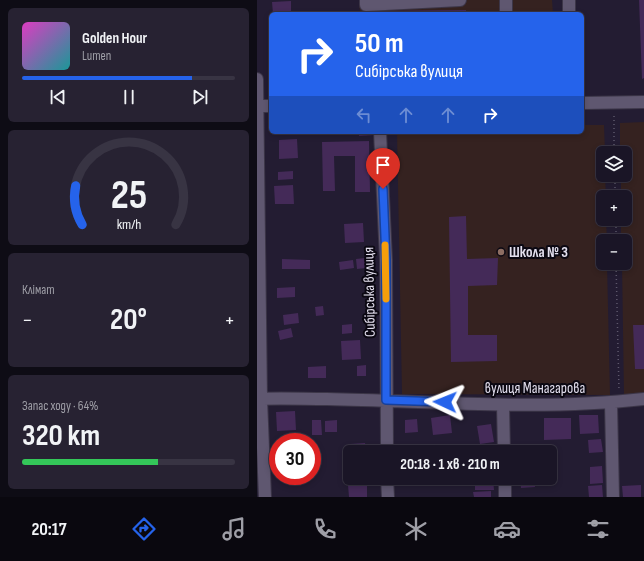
<!DOCTYPE html>
<html lang="uk">
<meta charset="utf-8">
<style>
:root{--surface:#1a1526;--page:#272232;--text:#f1f3f6;--muted:#9f9fa7;--line:#383443;--accent:#2563eb}
body{margin:0;font-family:"Sofia Sans Condensed",sans-serif;background:var(--page);color:var(--text);height:100vh;display:flex;flex-direction:column;font-size:15px;white-space:nowrap}
*{box-sizing:border-box;margin:0}
p{font-size:13px;color:var(--muted)}
.icon{flex:none;width:22px;height:22px;fill:none;stroke:currentColor;stroke-width:2;stroke-linecap:round;stroke-linejoin:round}
.map{position:relative;flex:1;overflow:hidden}
.drawer{display:flex;flex-direction:column;gap:8px;padding:8px;background:#0e0c15;width:257px}
.drawer>*{flex:none}
.hud{position:absolute;left:12px;top:12px;width:315px;height:122px;border-radius:6px;box-shadow:0 2px 6px #0003,0 0 0 1px var(--line);background:#2563eb;color:#fff;overflow:hidden}
.fabs{position:absolute;left:339px;top:146px;display:grid;gap:8px}
.fabs a{display:grid;place-items:center;width:36px;height:36px;border-radius:6px;background:var(--surface);box-shadow:0 2px 6px #0003,0 0 0 1px var(--line);font-size:20px}
.speed{position:absolute;left:12px;top:433px;display:flex;gap:8px;font-size:20px;font-weight:700;text-align:center}
.speed>*{display:grid;place-content:center;width:52px;height:52px;border-radius:50%;background:var(--surface);box-shadow:0 2px 6px #0003,0 0 0 1px var(--line);line-height:1}
.speed .limit{border:6px solid #d22;background:#fff;color:#111}
.pin{position:absolute;display:grid;place-items:center;width:34px;height:34px;color:#fff;margin:-41px -17px;border-radius:50% 50% 50% 0;rotate:-45deg;box-shadow:0 0 4px #0007}
.pin .icon{rotate:45deg}
.me{position:absolute;width:44px;margin:-22px;rotate:272deg;stroke-linejoin:round;filter:drop-shadow(0 0 3px #0008)}
.turn{display:flex;align-items:center;gap:14px;height:84px;padding:0 20px;font-size:18px}
.turn .icon{width:52px;height:52px;stroke-width:2.5}
.turn b{display:block;font-size:28px;line-height:34px}
.lanes{display:flex;align-items:center;height:38px;padding:0 20px;background:#0003;justify-content:center;gap:20px;direction:ltr}
.lanes .off{opacity:.35}
.big{font-size:30px;font-weight:700;line-height:1.1}
.drawer .tile{flex:1;display:flex;flex-direction:column;justify-content:center;gap:6px;min-width:0;padding:0 14px;border-radius:6px;background:var(--page)}
.drawer .dial{align-items:center;gap:0}
.dial svg{height:104px;overflow:visible;fill:none;stroke:var(--line);stroke-width:7;stroke-linecap:round;text-anchor:middle}
.dial text{fill:var(--text);stroke:none}
.song{display:flex;align-items:center;gap:12px}
.cover{width:48px;height:48px;border-radius:6px;background:linear-gradient(135deg,hsl(310 70% 55%),hsl(180 70% 35%))}
.played{height:4px;border-radius:2px;background:linear-gradient(90deg,var(--accent) 80%,var(--line) 80%)}
.keys{display:flex;justify-content:space-around;direction:ltr}
.heat{display:flex;justify-content:space-between;align-items:center;font-size:22px;direction:ltr}
.charge{height:6px;border-radius:3px;background:linear-gradient(90deg,#34c759 64%,var(--line) 0)}
.trip{position:absolute;left:86px;top:445px;width:214px;height:40px;border-radius:6px;background:var(--surface);box-shadow:0 2px 6px #0003,0 0 0 1px var(--line);font-weight:700;line-height:40px;text-align:center}
.tab-bar{display:flex;height:64px;justify-content:space-around;align-items:center;background:#0a080f;color:var(--muted)}
.tab-bar .icon{width:28px;height:28px}
.tab-bar .current{color:var(--accent)}
.tab-bar b{font-size:18px;color:var(--text)}
main{display:flex;flex:1;min-height:0}
.map>svg:first-child{display:block}
</style>
<main>
<section class="drawer">
<div class="tile">
<div class="song"><i class="cover"></i><div><b>Golden Hour</b><p>Lumen</p></div></div>
<div class="played"></div>
<div class="keys"><svg class="icon" aria-label="previous" viewBox="0 0 24 24"><path d="M18 5L8 12l10 7zM5 5v14"/></svg><svg class="icon" aria-label="pause" viewBox="0 0 24 24"><path d="M8 5v14M16 5v14"/></svg><svg class="icon" aria-label="next" viewBox="0 0 24 24"><path d="M6 5l10 7-10 7zM19 5v14"/></svg></div>
</div>
<div class="tile dial"><svg viewBox="0 0 100 80">
<path d="M14 69A42 42 0 1 1 86 69"/>
<path d="M14 69A42 42 0 0 1 9 39" stroke="#2563eb"/>
<text x="50" y="56" font-size="32" font-weight="700">25</text>
<text x="50" y="72" font-size="11">km/h</text>
</svg></div>
<div class="tile"><p>Клімат</p>
<div class="heat"><a>−</a><b class="big">20°</b><a>+</a></div>
</div>
<div class="tile"><p>Запас ходу · 64%</p><b class="big">320 km</b><div class="charge"></div></div>
</section>
<div class="map">
<svg width="387" height="497" viewBox="0 0 387 497">
<rect width="100%" height="100%" fill="#231c32"/>
<path fill="#352220" d="M102,0H295L296,14H103Z
M387,122V394L367,396L365,263H368V241H364V219H368V197H364V175H368V153H363V123Z
M325,125H347L348,153H346V175H348L349,197H346V219H349L350,241H346V263H350L353,395L145,394L140,132H325Z"/>
<path fill="#442a58" d="M382,0H387V78L385,79Z
M34,1V14H16L15,2Z
M209,10V14H120L121,11Z
M102,132H118V135L102,136Z
M40,139L41,158L22,159V140Z
M112,141L113,192H98V156H77L78,191H66L65,142Z
M36,171V179L21,180V172Z
M36,185L37,204H18L17,186Z
M209,216L210,259L241,258L240,285L211,286V335H240V361L194,362L192,217Z
M106,223L107,242L88,243L87,224Z
M108,258L109,268L100,269L99,259Z
M25,259L53,260V269H25Z
M96,260L97,268L83,270L82,262Z
M38,287V297L20,298V288Z
M66,306L67,315L59,316L58,307Z
M41,313L42,323L27,325L26,315Z
M95,324V333L85,334V325Z
M376,325H387V369H378Z
M34,328L36,337L23,340L21,331Z
M103,340L104,359L85,360L84,341Z
M109,365V376H100V366Z
M69,366V378H51V367Z
M38,411L39,430L20,431L19,412Z
M193,415L195,433L176,435L174,418Z
M322,415H341L342,433L323,434Z
M287,418H314V439L287,440Z
M160,419L161,432L148,433V420Z
M55,420H64L65,435H55Z
M80,420V432H68V421Z
M234,424L237,442L223,444L220,426Z
M344,439L346,452L332,453L331,440Z
M59,443L60,455L55,456V444Z
M108,443L109,452H94L93,444Z
M236,446V452H217V447Z
M345,466L346,483L333,484V467Z
M32,476H44V482L33,483Z
M218,478H236L237,490H218Z
M263,478H277L278,487L264,488Z
M110,484V497H92L91,485Z
M345,485L346,497H332L331,486Z
M384,485V497H366L365,486Z
M234,491V497H217L216,492Z"/>
<g fill="none" stroke-linecap="round" stroke-linejoin="round">
<g stroke="#3c3648" stroke-width="14">
<path id="minor" d="M109,0V5L203,0
M249,0V14
M312,0V14
M0,79L4,399L8,497
M325,103L387,102
M0,106H14
M123,132L129,260L130,452
M0,399C23,398 47,399 70,399C175,401 282,411 387,399
M354,403L356,497
M246,405L247,452
M130,478L131,497
M248,478V497"/>
</g>
<path stroke="#5e586c" stroke-width="1.5" stroke-dasharray="1 3" stroke-linecap="butt" d="M357,116V153
M358,175V197
M359,219V241
M359,263L362,391"/>
<use href="#minor" stroke="#5f5770" stroke-width="12"/>
</g>
<g fill="none" stroke-linecap="round" stroke-linejoin="round">
<g stroke="#184099" stroke-width="10">
<path id="route" d="M126,189L129,260V400L188,402"/>
</g>
<use href="#route" stroke="#2563eb" stroke-width="7"/>
<path stroke="#f59e0b" stroke-width="7" d="M128,245L129,299"/>
</g>
<circle fill="#8d6e63" stroke="#0b0812" stroke-width="1.5" cx="244" cy="252" r="4"/>
<g text-anchor="middle" stroke-width="4" stroke-linejoin="round" paint-order="stroke">
<g font-size="15" font-weight="bold" fill="#e3dfee" stroke="#0b0812" text-anchor="start">
<text x="252" y="257">Школа № 3</text>
</g>
<g font-size="15" fill="#e3dfee" stroke="#0b0812">
<text transform="translate(112 292) rotate(-91)" y="5">Сибірська вулиця</text>
<text x="278" y="393">вулиця Манагарова</text>
</g>
</g>
</svg>
<div class="fabs">
<a><svg class="icon" aria-label="layers" viewBox="0 0 24 24"><path d="M12 4l9 5-9 5-9-5zM3 14l9 5 9-5"/></svg></a>
<a>+</a>
<a>−</a>
</div>
<div class="speed"><div class="limit">30</div></div>
<div class="pin" style="left:126px;top:189px;background:#d93025"><svg class="icon" aria-label="arrive" viewBox="0 0 24 24"><path d="M6 21V4h12l-3 4 3 4H6"/></svg></div>
<svg class="me" style="left:188px;top:402px" viewBox="-20 -20 40 40"><path d="M0-17L14 15 0 8-14 15z" fill="#2563eb" stroke="#fff" stroke-width="4"/></svg>
<div class="trip">20:18 · 1 хв · 210 m</div>
<div class="hud">
<div class="turn"><svg class="icon" aria-label="right" viewBox="0 0 24 24"><path d="M7 20v-9h11M14 6l5 5-5 5"/></svg><div><b>50 m</b>Сибірська вулиця</div></div>
<div class="lanes"><svg class="icon off" aria-label="left" viewBox="0 0 24 24"><path d="M17 20v-9H6M10 6l-5 5 5 5"/></svg><svg class="icon off" aria-label="ahead" viewBox="0 0 24 24"><path d="M12 20V5M6 11l6-6 6 6"/></svg><svg class="icon off" aria-label="ahead" viewBox="0 0 24 24"><path d="M12 20V5M6 11l6-6 6 6"/></svg><svg class="icon" aria-label="right" viewBox="0 0 24 24"><path d="M7 20v-9h11M14 6l5 5-5 5"/></svg></div>
</div>
</div>
</main>
<nav class="tab-bar">
<b>20:17</b>
<svg class="icon current" aria-label="directions" viewBox="0 0 24 24"><path d="M12 3l9 9-9 9-9-9zM9 14v-3h6M13 9l2 2-2 2"/></svg>
<svg class="icon" aria-label="music" viewBox="0 0 24 24"><path d="M9 18V5l10-2v13"/><circle cx="6" cy="18" r="3"/><circle cx="16" cy="16" r="3"/></svg>
<svg class="icon" aria-label="phone" viewBox="0 0 24 24"><path d="M5 4h4l2 5-3 2q2 4 5 5l2-3 5 2v4C11 20 4 13 5 4z"/></svg>
<svg class="icon" aria-label="climate" viewBox="0 0 24 24"><path d="M12 3v18M4 7l16 10M4 17L20 7"/></svg>
<svg class="icon" aria-label="car" viewBox="0 0 24 24"><path d="M5 17H2v-5l4-1 3-4h7l3 4 3 1v5h-3M9 17h6M6 11h13"/><circle cx="7" cy="17" r="2"/><circle cx="17" cy="17" r="2"/></svg>
<svg class="icon" aria-label="filters" viewBox="0 0 24 24"><path d="M4 7h16M4 17h16"/><circle cx="9" cy="7" r="2"/><circle cx="15" cy="17" r="2"/></svg>
</nav>
